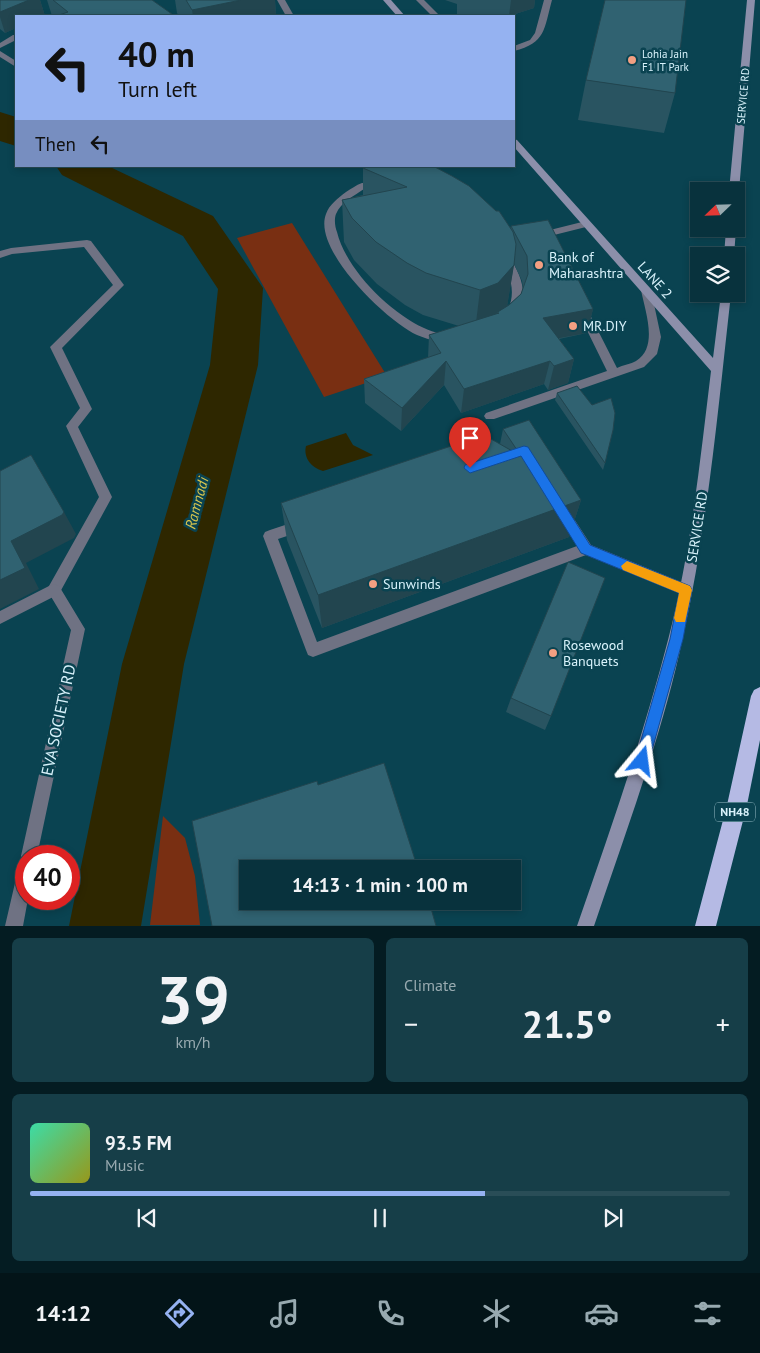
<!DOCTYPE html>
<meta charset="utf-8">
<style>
:root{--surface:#08323d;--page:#163e48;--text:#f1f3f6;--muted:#98aab0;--line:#294d57;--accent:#95b2f1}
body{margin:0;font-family:"PT Sans",sans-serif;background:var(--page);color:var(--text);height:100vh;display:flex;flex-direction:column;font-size:19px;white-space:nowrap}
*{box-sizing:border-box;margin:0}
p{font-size:16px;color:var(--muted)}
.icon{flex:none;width:28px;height:28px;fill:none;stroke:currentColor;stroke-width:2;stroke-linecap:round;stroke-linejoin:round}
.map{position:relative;height:926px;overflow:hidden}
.drawer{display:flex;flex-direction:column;gap:12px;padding:12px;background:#041c22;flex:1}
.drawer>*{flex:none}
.hud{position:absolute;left:15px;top:15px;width:500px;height:152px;border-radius:0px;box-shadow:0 2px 8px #0003,0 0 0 1px var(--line);background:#95b2f1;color:#111;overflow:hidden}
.needle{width:32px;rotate:247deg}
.controls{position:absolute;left:690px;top:182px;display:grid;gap:10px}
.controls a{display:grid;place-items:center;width:55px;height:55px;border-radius:0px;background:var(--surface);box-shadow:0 2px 8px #0003,0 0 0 1px var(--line);font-size:25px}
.speed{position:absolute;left:15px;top:845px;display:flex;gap:10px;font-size:25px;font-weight:700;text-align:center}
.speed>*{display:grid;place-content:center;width:65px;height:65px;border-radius:50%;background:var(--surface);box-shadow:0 2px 8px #0003,0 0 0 1px var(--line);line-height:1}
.speed .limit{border:8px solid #d22;background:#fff;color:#111}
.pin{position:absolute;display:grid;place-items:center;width:42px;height:42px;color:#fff;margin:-51px -21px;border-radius:50% 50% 50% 0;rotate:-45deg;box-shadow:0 0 5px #0007}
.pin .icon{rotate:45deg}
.me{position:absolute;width:55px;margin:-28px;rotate:16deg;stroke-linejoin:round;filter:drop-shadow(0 0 4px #0008)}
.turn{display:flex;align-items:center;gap:18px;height:105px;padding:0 20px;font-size:22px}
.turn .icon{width:65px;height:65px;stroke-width:2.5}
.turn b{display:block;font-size:35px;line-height:42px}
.then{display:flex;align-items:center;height:48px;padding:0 20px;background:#0003;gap:10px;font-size:19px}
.big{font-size:38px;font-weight:700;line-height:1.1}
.drawer .tile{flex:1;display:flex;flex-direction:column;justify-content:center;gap:8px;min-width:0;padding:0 18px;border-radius:8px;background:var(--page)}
.drawer .dial{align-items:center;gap:0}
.dial b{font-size:65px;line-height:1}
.song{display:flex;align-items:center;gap:15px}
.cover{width:60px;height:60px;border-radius:8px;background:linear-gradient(135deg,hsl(160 70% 55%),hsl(60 70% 35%))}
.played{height:5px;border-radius:2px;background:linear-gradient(90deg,var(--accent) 65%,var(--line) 65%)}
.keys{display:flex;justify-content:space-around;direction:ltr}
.heat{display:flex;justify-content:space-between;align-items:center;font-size:28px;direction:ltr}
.drawer .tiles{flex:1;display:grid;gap:12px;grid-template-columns:1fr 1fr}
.tile:last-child{grid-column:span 2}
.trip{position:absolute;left:239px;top:860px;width:282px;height:50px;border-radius:0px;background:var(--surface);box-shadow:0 2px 8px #0003,0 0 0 1px var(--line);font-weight:700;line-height:50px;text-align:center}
.menu{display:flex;height:80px;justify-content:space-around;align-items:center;background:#031418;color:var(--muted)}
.menu .icon{width:35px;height:35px}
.menu .on{color:var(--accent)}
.menu b{font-size:22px;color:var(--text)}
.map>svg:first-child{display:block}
</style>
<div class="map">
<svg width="760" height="926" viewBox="0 0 760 926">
<rect width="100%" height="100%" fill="#0a4351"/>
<path fill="#792f12" d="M292,223L387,376L324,397L237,238Z
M163,816L185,838L195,876L200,925H150Z"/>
<path fill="#2e2700" d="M346,433L353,445L373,455L323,471C312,468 303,458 306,446Z"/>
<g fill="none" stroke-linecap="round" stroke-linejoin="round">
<path fill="#2e2700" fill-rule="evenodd" d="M0,112L16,117V146L0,141Z
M56,166H108L213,216L263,288L258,365L184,664L141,926H69L122,664L210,365L218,289L183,236L62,175Z"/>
<path fill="#6f7283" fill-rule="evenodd" d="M277,0H285L294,16H286Z
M416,0H424L440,16H432Z
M544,0H552C544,29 546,43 514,51V46L530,40L535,33Z
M13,35H16V40L0,48V43Z
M0,51L16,61V67L0,57Z
M362,183C390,184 417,189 442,201C500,229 575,313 472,342C454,347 434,342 417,335C388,322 312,250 326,214C329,205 338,198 346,192C351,189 356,185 362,183ZM364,189C390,190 414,194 437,206C458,217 479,232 494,250C519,280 521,317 479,332C461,338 441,336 424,328C389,312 346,269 337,232C335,227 334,219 336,214C341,202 354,196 364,189Z
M586,221L591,224L590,226L538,239L533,236L534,234Z
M87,240L91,241L124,285L62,348L92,409L78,427L112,497L59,594L0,624V611L49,586L99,497L66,426L80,408L50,347L113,285L84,247L12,254L0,258V251L11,248Z
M646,286L651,290L661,337L657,354L644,367L494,419H486L484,416L486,413L607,371L576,308L577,305H585L617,368C623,365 631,364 636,361C659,347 645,311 641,290Z
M564,509L569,511L591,545L691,586L693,590L691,594L686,596L681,594L586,555L313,657L308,655L306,650L263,536L265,532L270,530L300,520L305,522L307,526L305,530L278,539L317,642L577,546L557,515L559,511Z"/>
<path fill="#6f7283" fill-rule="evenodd" d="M54,584L59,586L85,629L37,856H26V899H28L23,926H5L18,870L20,864L24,862L21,856L71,630L47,590L49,586Z"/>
<path fill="#8c8faa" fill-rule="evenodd" d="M383,0H391L405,16H397Z
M747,0H755L739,191L736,193V191H729Z
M514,139L517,140L713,358L721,294H731C718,409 708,524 683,637C662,736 626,831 594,926H577C610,831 643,737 668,640C691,552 700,461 711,371L514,147Z
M726,229H736L734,256H724Z"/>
<path fill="#b5bae4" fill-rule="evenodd" d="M760,687V740L747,805L716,926H695L727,805L751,696L754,690Z"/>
</g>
<path fill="#295461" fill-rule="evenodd" d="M0,0H40L45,16H16V28L5,33L0,29Z
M47,0H152L172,16H52Z
M175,0H275L276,16H179L177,13Z
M445,0H535L534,8L509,16H457V4Z
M586,80L675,93L664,133L578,120Z
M363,168L510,229L511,226L593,309L587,333L559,339L574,359L568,383L548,390L544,384L461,413L444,385L401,431L365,403L364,379L428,358L429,335L459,326L423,315L405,305L377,284L354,260L344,242L342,200L363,195ZM514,264L522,281L523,288L521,294L507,306Z
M557,393L605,463L603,470L555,400Z
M503,429L581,500L569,537L322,628L287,540L281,503L500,444Z
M511,698L551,716L545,730L506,712Z"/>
<path fill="#22454f" d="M29,0H40L45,16H16V28L5,33L0,17V12Z
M241,0H275L276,16H193L192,10Z
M511,0H535L534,8L509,16Z
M514,265L507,307L499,313H496L495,320L475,331L480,290Z
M593,309L587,333L538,342L543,318Z
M574,359L568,383L548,390L554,366Z
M446,361L444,385L401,431L402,408Z
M550,361L544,384L461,413L464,389Z
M581,500L569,537L322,628L318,595Z
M64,512L76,534L74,538L26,563L39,589L0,609V580L11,541Z"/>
<path fill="#306271" stroke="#22454f" d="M0,0H29L0,12Z
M53,0H152L172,14L165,15L167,16H56L68,12Z
M186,0H241L192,10Z
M605,0H686L675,93L586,80Z
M363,166H433L452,176L469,186L496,211H499L513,232L516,244L514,265L498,283L480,290L426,273L407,263L376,242L352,218L342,200L407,187L363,168Z
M548,220L593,309L543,318L574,359L554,366L550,361L464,389L446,361L402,408L364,379L441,353L429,335L499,313H496L509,305L521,294L528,274L527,256L511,226Z
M577,386L592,405L611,398L615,413L613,430L605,463L557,393Z
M529,420L581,500L318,595L281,503L484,435L521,456L503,429Z
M31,455L64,512L62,515L11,541L25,568L0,580V471Z
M568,562L605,578L551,716L511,698Z
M384,763L418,869H248V901H429L436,926H212L192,821L317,781L318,785Z"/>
<path fill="#1a73e8" stroke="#114b97" d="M524,446L528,447L590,545L690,586L692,590L683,639L649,761L647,766L642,768L637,766L635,761L670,639L679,593L581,553L521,456L470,473L464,468L465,465Z"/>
<path fill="#f59e0b" d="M627,561L690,586L692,590L685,622H676L674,618L679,593L623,570L621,566Z"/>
<g fill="#f39f82" stroke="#0a4351" stroke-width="2">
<circle cx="632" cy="60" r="5"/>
<circle cx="539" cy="265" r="5"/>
<circle cx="573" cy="326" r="5"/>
<circle cx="373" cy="584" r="5"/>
<circle cx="553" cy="653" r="5"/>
</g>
<g text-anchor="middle" stroke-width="5" stroke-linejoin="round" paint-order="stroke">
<g font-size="11" fill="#d8f2fb" stroke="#0a4351" text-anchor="start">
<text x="642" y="58">Lohia Jain<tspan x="642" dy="13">F1 IT Park</tspan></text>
</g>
<g font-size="11" fill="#d8f2fb" stroke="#0a4351">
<text transform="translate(743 96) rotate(-85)" y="4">SERVICE RD</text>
</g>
<rect fill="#0a4351" stroke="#9abec8" stroke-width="1" x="715" y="802.5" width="40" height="19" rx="4"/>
<g font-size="12" font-weight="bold" fill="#d8f2fb">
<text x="735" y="816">NH48</text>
</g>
<g font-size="14" fill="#d8f2fb" stroke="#0a4351" text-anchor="start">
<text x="549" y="262">Bank of<tspan x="549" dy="16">Maharashtra</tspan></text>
<text x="583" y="331">MR.DIY</text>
<text x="383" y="589">Sunwinds</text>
<text x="563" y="650">Rosewood<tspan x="563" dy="16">Banquets</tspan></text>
</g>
<g font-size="14" fill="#d8f2fb" stroke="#0a4351">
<text transform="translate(655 280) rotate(48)" y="5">LANE 2</text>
<text transform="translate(697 527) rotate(-81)" y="5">SERVICE RD</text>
</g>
<g font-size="15" font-style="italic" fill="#dbc74d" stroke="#0a4351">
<text transform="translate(197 503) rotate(-75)" y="5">Ramnadi</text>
</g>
<g font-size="16" fill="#d8f2fb" stroke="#0a4351">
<text transform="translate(58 720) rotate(-78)" y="6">EVA SOCIETY RD</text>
</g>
</g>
</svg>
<div class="controls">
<a><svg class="needle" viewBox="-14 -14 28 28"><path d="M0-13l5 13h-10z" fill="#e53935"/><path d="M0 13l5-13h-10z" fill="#98aab0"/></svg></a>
<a><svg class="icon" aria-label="layers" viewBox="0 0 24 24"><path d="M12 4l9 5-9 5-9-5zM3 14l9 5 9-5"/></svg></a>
</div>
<div class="speed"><div class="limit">40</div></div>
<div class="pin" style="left:470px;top:468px;background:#d93025"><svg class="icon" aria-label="arrive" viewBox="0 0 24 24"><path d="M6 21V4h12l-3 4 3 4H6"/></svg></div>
<svg class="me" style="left:642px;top:761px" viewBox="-20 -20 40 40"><path d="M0-17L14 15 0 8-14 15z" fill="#1a73e8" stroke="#fff" stroke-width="4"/></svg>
<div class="trip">14:13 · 1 min · 100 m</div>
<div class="hud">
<div class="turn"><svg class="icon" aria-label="left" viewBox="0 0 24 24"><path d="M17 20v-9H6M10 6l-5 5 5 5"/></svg><div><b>40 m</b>Turn left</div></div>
<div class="then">Then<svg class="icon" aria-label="left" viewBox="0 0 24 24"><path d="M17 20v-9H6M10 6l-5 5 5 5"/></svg></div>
</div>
</div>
<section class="drawer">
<div class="tiles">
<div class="tile dial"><b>39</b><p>km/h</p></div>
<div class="tile"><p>Climate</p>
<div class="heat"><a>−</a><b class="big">21.5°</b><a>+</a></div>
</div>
<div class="tile">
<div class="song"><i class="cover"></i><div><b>93.5 FM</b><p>Music</p></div></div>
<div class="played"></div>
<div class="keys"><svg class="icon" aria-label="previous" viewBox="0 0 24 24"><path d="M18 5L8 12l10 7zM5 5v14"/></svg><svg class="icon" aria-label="pause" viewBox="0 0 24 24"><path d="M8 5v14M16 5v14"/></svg><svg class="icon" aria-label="next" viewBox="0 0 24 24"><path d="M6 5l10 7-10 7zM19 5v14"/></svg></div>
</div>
</div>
</section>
<nav class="menu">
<b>14:12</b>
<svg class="icon on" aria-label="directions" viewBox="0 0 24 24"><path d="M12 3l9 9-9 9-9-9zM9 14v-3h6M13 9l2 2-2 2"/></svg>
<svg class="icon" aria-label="music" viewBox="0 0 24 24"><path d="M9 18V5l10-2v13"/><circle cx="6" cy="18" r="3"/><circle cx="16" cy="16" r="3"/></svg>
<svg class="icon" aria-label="phone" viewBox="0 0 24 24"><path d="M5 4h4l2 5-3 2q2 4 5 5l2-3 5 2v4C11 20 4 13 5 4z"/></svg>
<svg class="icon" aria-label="climate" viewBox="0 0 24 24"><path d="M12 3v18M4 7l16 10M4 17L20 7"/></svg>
<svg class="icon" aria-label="car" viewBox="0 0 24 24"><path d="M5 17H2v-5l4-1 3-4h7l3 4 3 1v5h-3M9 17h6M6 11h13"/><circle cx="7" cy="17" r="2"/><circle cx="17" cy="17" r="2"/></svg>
<svg class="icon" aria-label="filters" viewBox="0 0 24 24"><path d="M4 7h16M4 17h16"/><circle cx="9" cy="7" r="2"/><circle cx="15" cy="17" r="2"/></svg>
</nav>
